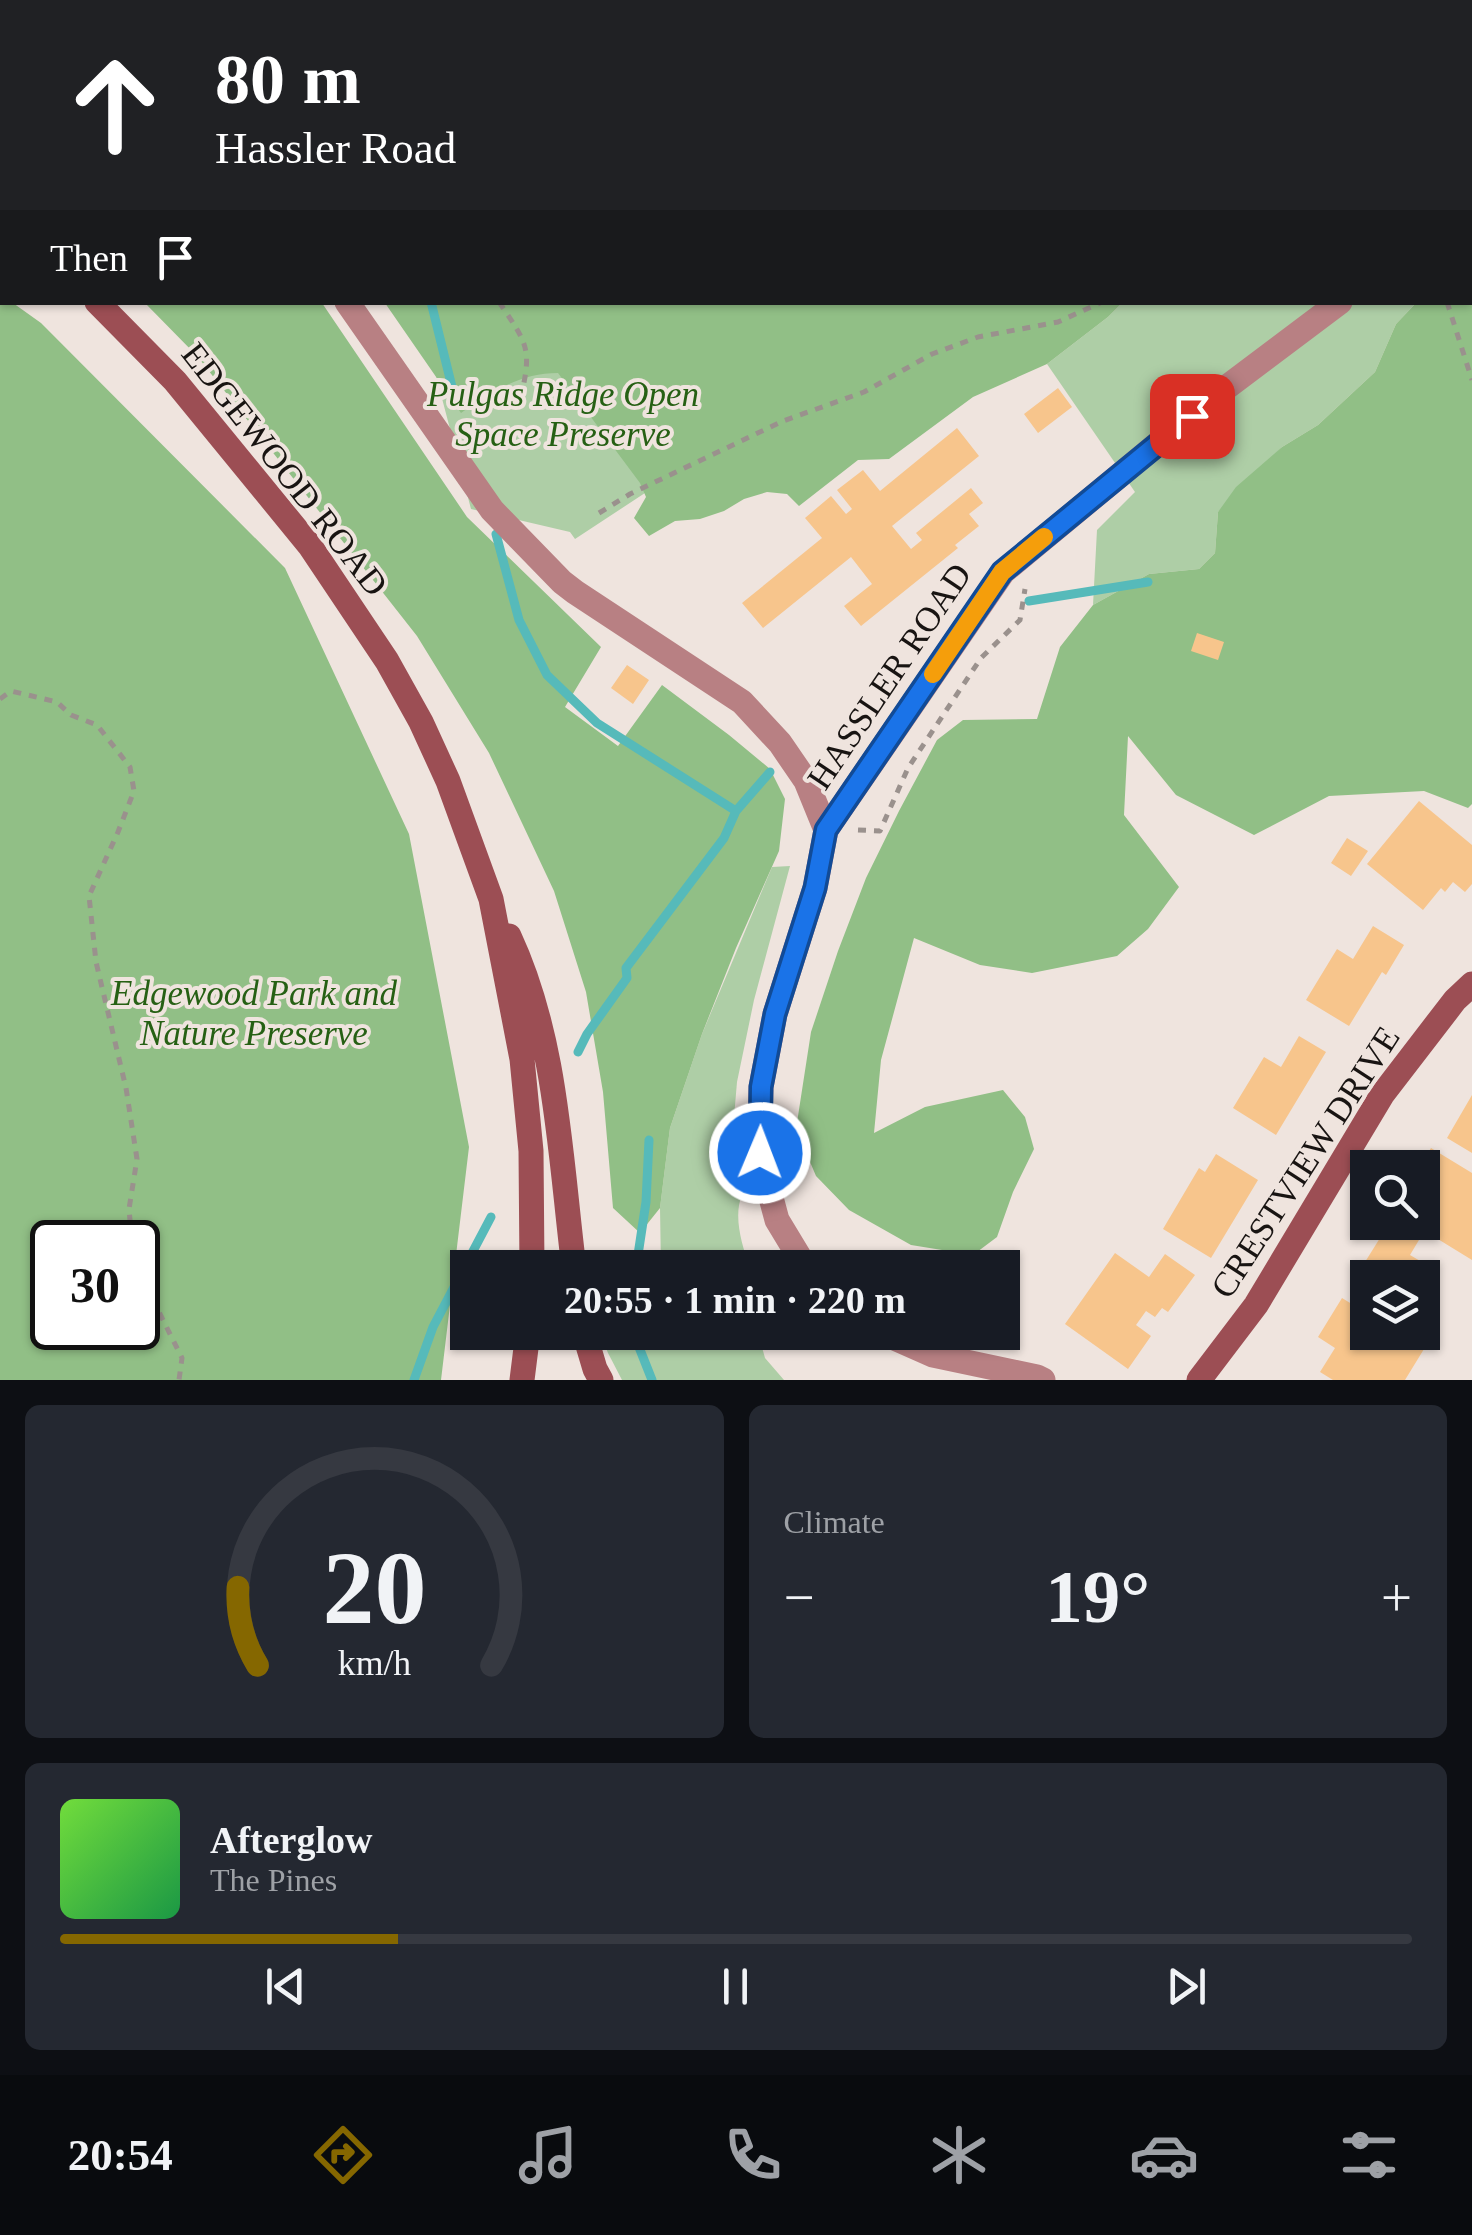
<!DOCTYPE html>
<meta charset="utf-8">
<style>
:root{--surface:#171b24;--page:#242831;--text:#f1f3f6;--muted:#9ea1a6;--line:#363941;--accent:#856700}
body{margin:0;font-family:"Times New Roman",serif;background:var(--page);color:var(--text);height:100vh;display:flex;flex-direction:column;font-size:38px;white-space:nowrap}
*{box-sizing:border-box;margin:0}
p{font-size:32px;color:var(--muted)}
.icon{flex:none;width:55px;height:55px;fill:none;stroke:currentColor;stroke-width:2;stroke-linecap:round;stroke-linejoin:round}
.map{position:relative;height:1380px;overflow:hidden}
.drawer{display:flex;flex-direction:column;gap:25px;padding:25px;background:#0d0f14;flex:1}
.drawer>*{flex:none}
.top-card{position:absolute;left:0px;top:0px;width:1472px;height:305px;box-shadow:0 2px 8px #0004;background:#202124;color:#fff;overflow:hidden}
.tools{position:absolute;left:1350px;top:1150px;display:grid;gap:20px}
.tools a{display:grid;place-items:center;width:90px;height:90px;border-radius:0px;background:var(--surface);box-shadow:0 2px 8px #0004;font-size:50px}
.speed{position:absolute;left:30px;top:1220px;display:flex;gap:20px;font-size:50px;font-weight:700;text-align:center}
.speed>*{display:grid;place-content:center;width:130px;height:130px;border-radius:50%;background:var(--surface);box-shadow:0 2px 8px #0004;line-height:1}
.speed .limit{border:5px solid #111;border-radius:15px;background:#fff;color:#111}
.pin{position:absolute;display:grid;place-items:center;width:85px;height:85px;color:#fff;margin:-42px;border-radius:20px;box-shadow:0 5px 15px #0006}
.me{position:absolute;width:110px;margin:-55px;rotate:1deg;stroke-linejoin:round;filter:drop-shadow(0 0 8px #0008)}
.turn{display:flex;align-items:center;gap:35px;height:210px;padding:0 50px;font-size:45px}
.turn .icon{width:130px;height:130px;stroke-width:2.5}
.turn b{display:block;font-size:70px;line-height:85px}
.then{display:flex;align-items:center;height:95px;padding:0 50px;background:#0003;gap:20px;font-size:38px}
.big{font-size:75px;font-weight:800;line-height:1.1}
.drawer .tile{flex:1;display:flex;flex-direction:column;justify-content:center;gap:15px;min-width:0;padding:0 35px;border-radius:15px;background:var(--page)}
.drawer .dial{align-items:center;gap:0}
.dial svg{height:260px;overflow:visible;fill:none;stroke:var(--line);stroke-width:7;stroke-linecap:round;text-anchor:middle}
.dial text{fill:var(--text);stroke:none}
.song{display:flex;align-items:center;gap:30px}
.cover{width:120px;height:120px;border-radius:15px;background:linear-gradient(135deg,hsl(100 70% 55%),hsl(140 70% 35%))}
.played{height:10px;border-radius:5px;background:linear-gradient(90deg,var(--accent) 25%,var(--line) 25%)}
.keys{display:flex;justify-content:space-around;direction:ltr}
.heat{display:flex;justify-content:space-between;align-items:center;font-size:55px;direction:ltr}
.drawer .tiles{flex:1;display:grid;gap:25px;grid-template-columns:1fr 1fr}
.tile:last-child{grid-column:span 2}
.trip{position:absolute;left:450px;top:1250px;width:570px;height:100px;border-radius:0px;background:var(--surface);box-shadow:0 2px 8px #0004;font-weight:800;line-height:100px;text-align:center}
.tab-bar{display:flex;height:160px;justify-content:space-around;align-items:center;background:#090b0e;color:var(--muted)}
.tab-bar .icon{width:70px;height:70px}
.tab-bar .on{color:var(--accent)}
.tab-bar b{font-size:45px;color:var(--text)}
.map>svg:first-child{display:block}
</style>
<div class="map">
<svg width="1472" height="1380" viewBox="0 0 1472 1380">
<rect width="100%" height="100%" fill="#efe4de"/>
<path fill="#aecea6" d="M417,303L890,332L575,539L570,532L471,509Z
M1122,303H1416L1396,324L1375,372L1318,425L1282,447L1218,512L1215,553L1199,569L1149,574L1093,605L1097,530L1135,492L1047,364L1108,317Z
M790,866L754,1000L737,1082L734,1117L742,1194C733,1218 742,1243 749,1267L661,1268L660,1208L670,1128L702,1034L772,867Z
M600,1333H758L765,1358L784,1380H622L608,1353Z"/>
<path fill="#91bf86" fill-rule="evenodd" d="M0,0H1408L1406,2H2V173L0,170Z
M1472,243V804L1468,808L1424,791L1329,796L1254,835L1176,795L1128,736L1124,815L1179,887L1148,929L1117,956L1032,973L980,965L914,938L881,1060L874,1133L925,1107L1003,1090L1025,1117L1034,1149L1013,1192L997,1237L973,1255L911,1245L849,1210L816,1176L796,1129L811,1032L838,951L866,878L899,811L937,740L963,720L1037,719L1060,647L1093,605L1149,574L1199,569L1215,553L1218,512L1236,487L1282,447L1318,425L1375,372L1396,324L1416,303L1470,302V245Z
M0,293L2,295V302L13,303L41,323L285,568L409,834L469,1147L441,1380H0ZM52,1242H138V1328H52Z
M145,303H322L467,517L601,647L565,707L618,746L662,685L729,735L770,769L785,799L779,851L736,948L702,1034L670,1128L660,1208L640,1233L613,1208L603,1092L586,992L554,891L489,753L417,636L197,356Z
M385,303H1122L1108,317L1047,364L973,397L889,459L858,460L799,506L787,494L767,492L744,499L724,511L700,519L675,521L649,536L634,518L646,497L640,483L558,373C520,373 491,392 461,413Z"/>
<g fill="none" stroke-linecap="round" stroke-linejoin="round">
<path stroke="#56baba" stroke-width="9" d="M218,0L221,2
M431,302L455,399
M496,534L519,620L547,675L597,723L736,811
M1029,601L1148,582
M578,1052L587,1034L627,978L626,968L724,838L736,811L770,772
M636,1268L646,1202L649,1140
M633,1332L652,1380
M414,1380L433,1327L491,1217"/>
</g>
<path fill="#f7c58c" d="M1058,388L1072,407L1038,433L1024,414Z
M957,428L979,456L892,526L911,549L922,540L916,533L971,488L983,503L969,514L979,526L955,545L958,548L861,626L844,606L872,584L851,557L763,628L742,603L822,538L805,518L831,496L846,514L852,509L837,490L863,470L880,491Z
M1197,633L1224,642L1218,660L1191,651Z
M627,665L649,680L633,704L611,688Z
M1419,801L1472,845V884L1465,892L1453,882L1445,892L1441,888L1423,910L1367,864Z
M1347,838L1368,851L1351,876L1331,863Z
M1373,926L1404,945L1386,975L1382,972L1349,1026L1306,1000L1337,949L1353,959Z
M1299,1036L1326,1052L1276,1135L1233,1108L1264,1057L1281,1067Z
M1472,1095V1153L1447,1138Z
M1431,1148L1472,1173V1260L1415,1225L1417,1222H1422V1213L1425,1208L1422,1207V1168H1419Z
M1216,1154L1258,1180L1211,1258L1163,1229L1199,1168L1205,1172Z
M1390,1222L1419,1240L1410,1255L1432,1268L1422,1284V1278H1368V1297L1350,1286Z
M1115,1253L1149,1277L1165,1254L1195,1275L1168,1312L1162,1308L1155,1317L1146,1311L1136,1325L1151,1336L1128,1369L1065,1324Z
M1342,1298L1368,1314V1332H1397L1424,1349L1405,1380H1333L1320,1372L1335,1348L1318,1337Z"/>
<g fill="none" stroke-linecap="round" stroke-linejoin="round">
<path stroke="#9a918d" stroke-width="5" stroke-dasharray="8 8" stroke-linecap="butt" d="M373,0L375,2
M476,0L479,2
M753,0L756,2
M724,2L727,0
M861,2L865,0
M499,302C529,346 532,349 520,401
M1447,302L1472,380
M599,513L630,494L783,421L864,392L932,354L978,337L1058,322L1102,302
M0,699L11,691L57,702L71,715L97,725L130,767L134,791L118,832L89,896L96,962L126,1088L137,1159L129,1209L132,1242
M858,830L880,831L908,768L981,658L1020,620L1025,589
M138,1270L182,1358L179,1380"/>
<path stroke="#b88083" stroke-width="25" d="M94,0L97,2
M1470,191L1472,189
M347,302L492,510L562,582L575,592L742,702L780,743L806,781L826,830L815,888L775,1014L761,1087L759,1153L777,1220L806,1268
M826,830L1003,572L1219,393L1340,302
M881,1332L933,1355L1037,1377L1043,1380"/>
<path stroke="#9c4e54" stroke-width="25" d="M0,218L2,220
M97,302L175,381L310,546L387,661L421,722L448,781L491,899L522,1059L531,1151L532,1268
M509,936C557,1039 560,1156 574,1268
M584,1332L595,1369L601,1380
M522,1380L528,1332
M1199,1380L1256,1305L1382,1095L1455,1000L1472,984"/>
</g>
<g fill="none" stroke-linecap="round" stroke-linejoin="round">
<g stroke="#114b97" stroke-width="25">
<path id="route" d="M760,1153L761,1087L775,1014L815,888L826,830L1002,572L1192,416"/>
</g>
<use href="#route" stroke="#1a73e8" stroke-width="18"/>
<path stroke="#f59e0b" stroke-width="18" d="M933,674L1002,572L1044,537"/>
</g>
<g text-anchor="middle" stroke-width="8" stroke-linejoin="round" paint-order="stroke">
<g font-size="35" font-style="italic" fill="#266014" stroke="#efe4de">
<text x="563" y="406">Pulgas Ridge Open<tspan x="563" dy="40">Space Preserve</tspan></text>
<text x="254" y="1005">Edgewood Park and<tspan x="254" dy="40">Nature Preserve</tspan></text>
</g>
<g font-size="35" fill="#181412" stroke="#efe4de">
<text transform="translate(285 469) rotate(52)" y="12">EDGEWOOD ROAD</text>
<text transform="translate(889 676) rotate(-56)" y="12">HASSLER ROAD</text>
<text transform="translate(1305 1162) rotate(-57)" y="12">CRESTVIEW DRIVE</text>
</g>
</g>
</svg>
<div class="tools">
<a><svg class="icon" aria-label="search" viewBox="0 0 24 24"><circle cx="10" cy="10" r="6"/><path d="M15 15l6 6"/></svg></a>
<a><svg class="icon" aria-label="layers" viewBox="0 0 24 24"><path d="M12 4l9 5-9 5-9-5zM3 14l9 5 9-5"/></svg></a>
</div>
<div class="speed"><div class="limit">30</div></div>
<div class="pin" style="left:1192px;top:416px;background:#d93025"><svg class="icon" aria-label="arrive" viewBox="0 0 24 24"><path d="M6 21V4h12l-3 4 3 4H6"/></svg></div>
<svg class="me" style="left:760px;top:1153px" viewBox="-20 -20 40 40"><circle r="17" fill="#1a73e8" stroke="#fff" stroke-width="3"/><path d="M0-11L8 9 0 5-8 9z" fill="#fff"/></svg>
<div class="trip">20:55 · 1 min · 220 m</div>
<div class="top-card">
<div class="turn"><svg class="icon" aria-label="ahead" viewBox="0 0 24 24"><path d="M12 20V5M6 11l6-6 6 6"/></svg><div><b>80 m</b>Hassler Road</div></div>
<div class="then">Then<svg class="icon" aria-label="arrive" viewBox="0 0 24 24"><path d="M6 21V4h12l-3 4 3 4H6"/></svg></div>
</div>
</div>
<section class="drawer">
<div class="tiles">
<div class="tile dial"><svg viewBox="0 0 100 80">
<path d="M14 69A42 42 0 1 1 86 69"/>
<path d="M14 69A42 42 0 0 1 8 45" stroke="#856700"/>
<text x="50" y="56" font-size="32" font-weight="700">20</text>
<text x="50" y="72" font-size="11">km/h</text>
</svg></div>
<div class="tile"><p>Climate</p>
<div class="heat"><a>−</a><b class="big">19°</b><a>+</a></div>
</div>
<div class="tile">
<div class="song"><i class="cover"></i><div><b>Afterglow</b><p>The Pines</p></div></div>
<div class="played"></div>
<div class="keys"><svg class="icon" aria-label="previous" viewBox="0 0 24 24"><path d="M18 5L8 12l10 7zM5 5v14"/></svg><svg class="icon" aria-label="pause" viewBox="0 0 24 24"><path d="M8 5v14M16 5v14"/></svg><svg class="icon" aria-label="next" viewBox="0 0 24 24"><path d="M6 5l10 7-10 7zM19 5v14"/></svg></div>
</div>
</div>
</section>
<nav class="tab-bar">
<b>20:54</b>
<svg class="icon on" aria-label="directions" viewBox="0 0 24 24"><path d="M12 3l9 9-9 9-9-9zM9 14v-3h6M13 9l2 2-2 2"/></svg>
<svg class="icon" aria-label="music" viewBox="0 0 24 24"><path d="M9 18V5l10-2v13"/><circle cx="6" cy="18" r="3"/><circle cx="16" cy="16" r="3"/></svg>
<svg class="icon" aria-label="phone" viewBox="0 0 24 24"><path d="M5 4h4l2 5-3 2q2 4 5 5l2-3 5 2v4C11 20 4 13 5 4z"/></svg>
<svg class="icon" aria-label="climate" viewBox="0 0 24 24"><path d="M12 3v18M4 7l16 10M4 17L20 7"/></svg>
<svg class="icon" aria-label="car" viewBox="0 0 24 24"><path d="M5 17H2v-5l4-1 3-4h7l3 4 3 1v5h-3M9 17h6M6 11h13"/><circle cx="7" cy="17" r="2"/><circle cx="17" cy="17" r="2"/></svg>
<svg class="icon" aria-label="filters" viewBox="0 0 24 24"><path d="M4 7h16M4 17h16"/><circle cx="9" cy="7" r="2"/><circle cx="15" cy="17" r="2"/></svg>
</nav>
